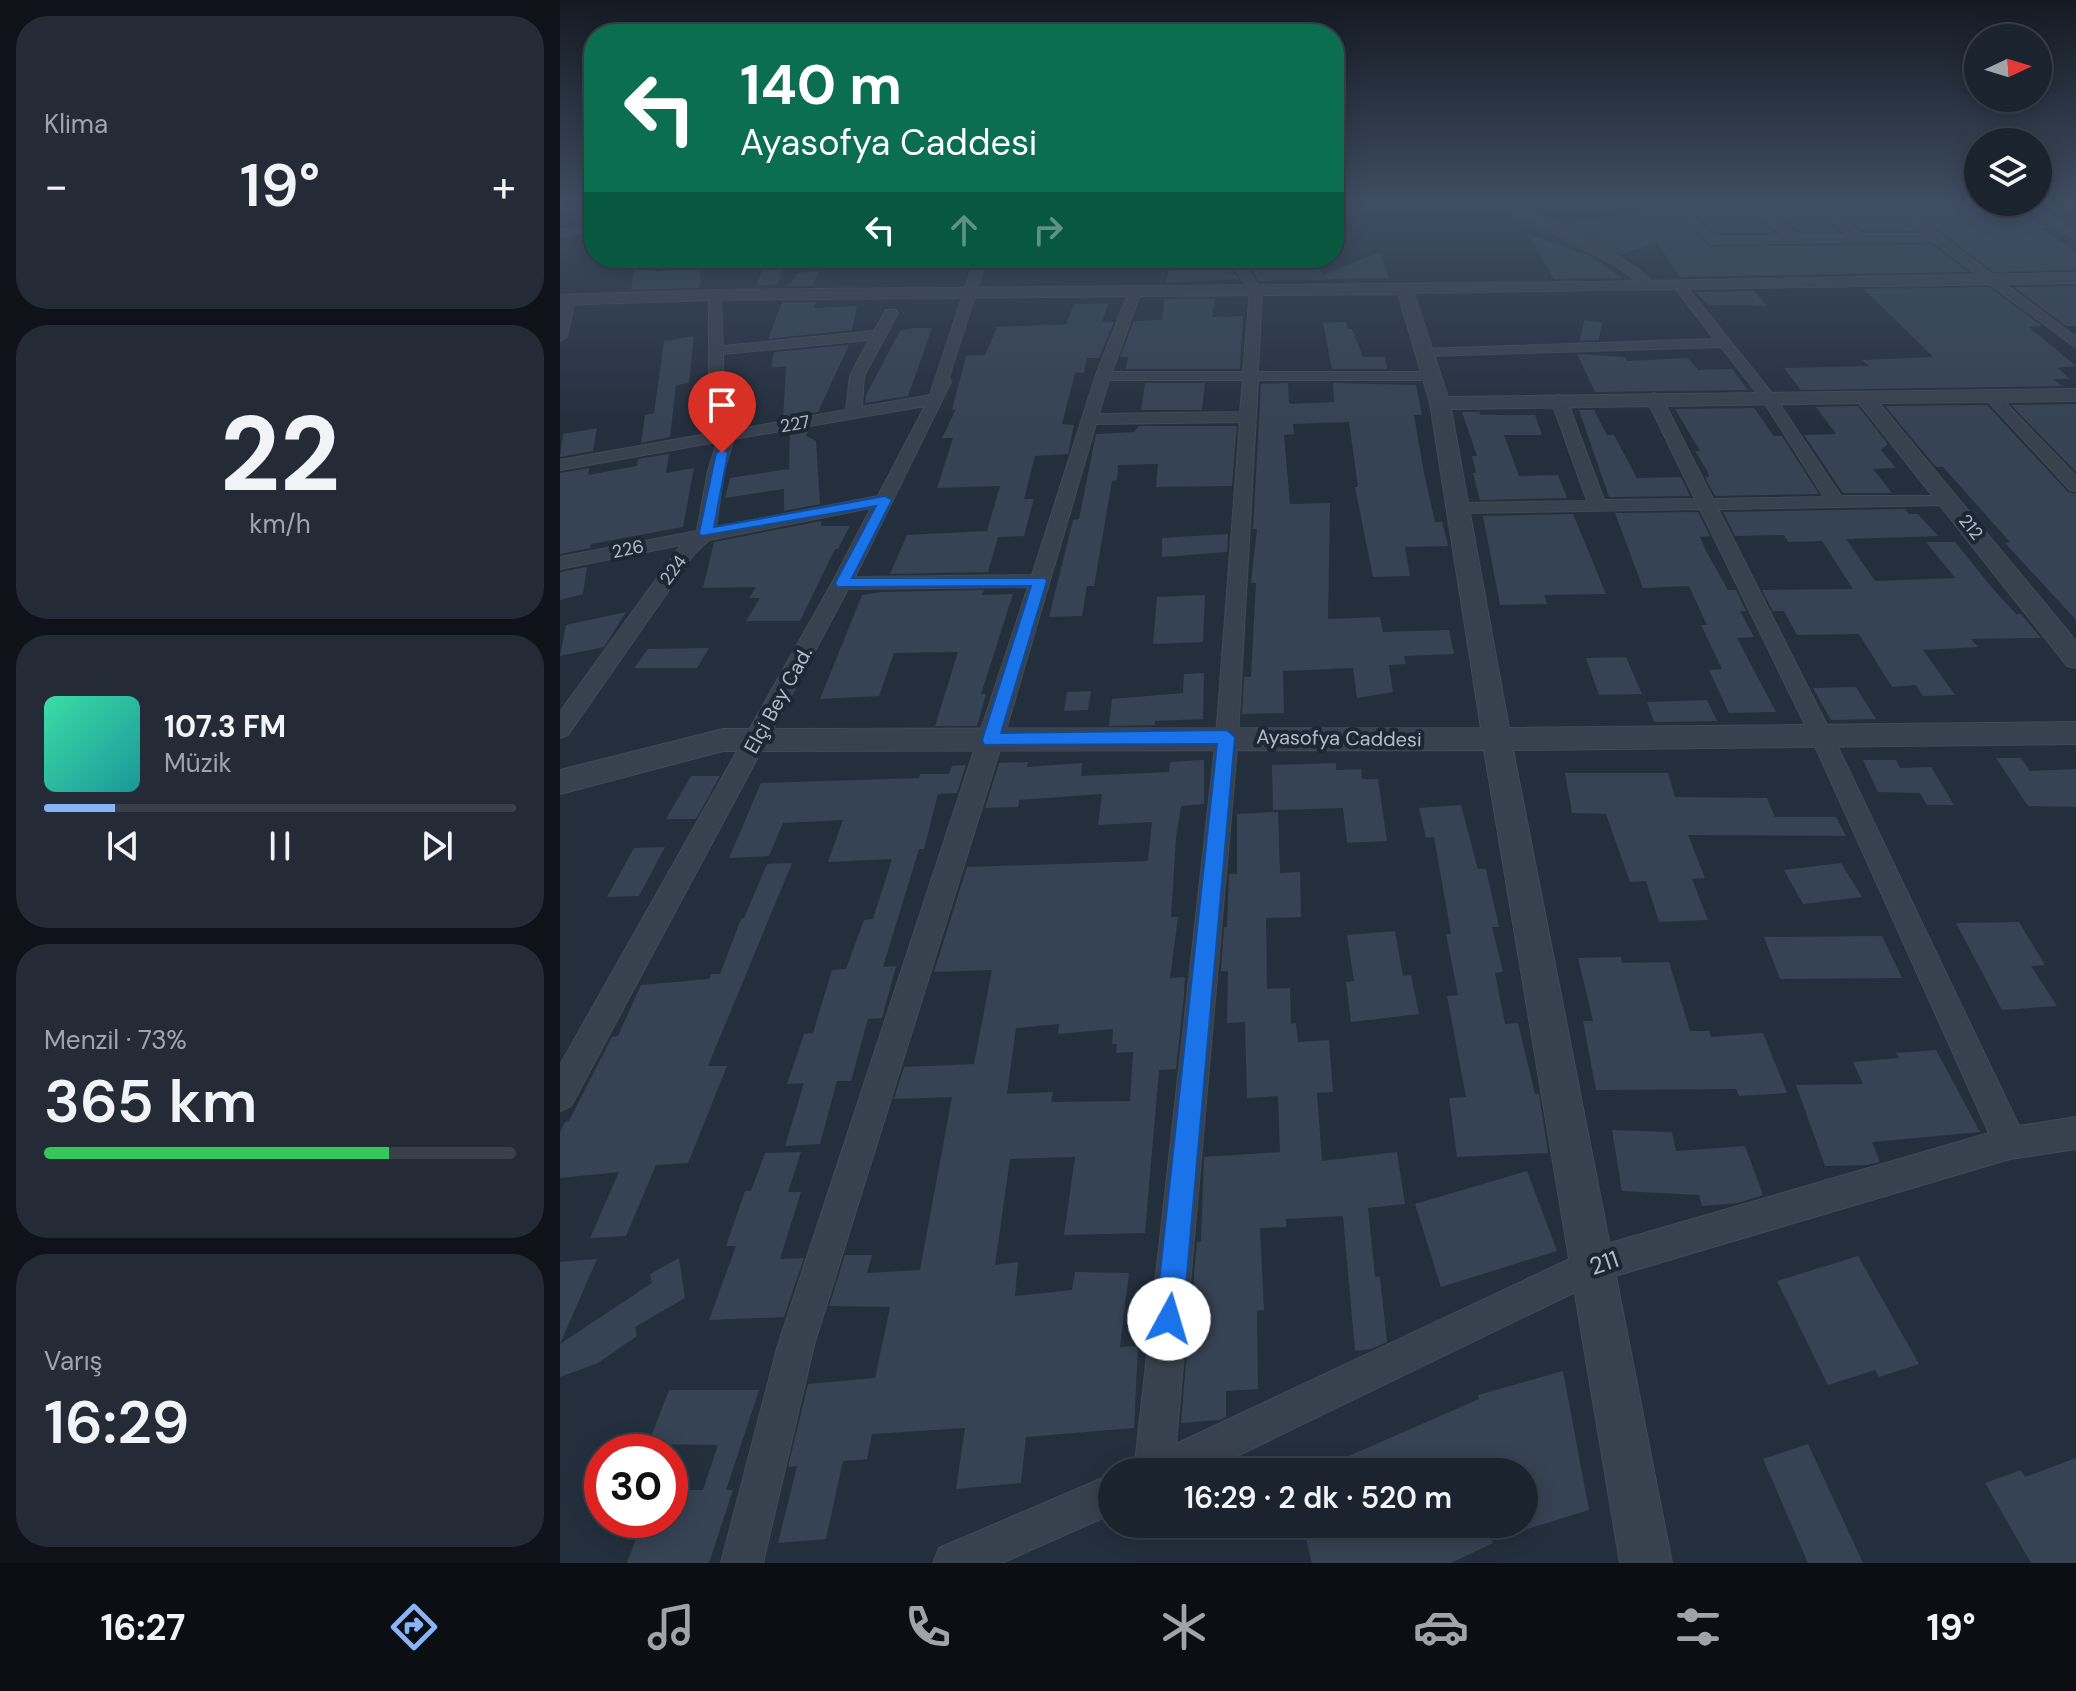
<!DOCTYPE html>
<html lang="tr">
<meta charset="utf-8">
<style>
:root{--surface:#1b232e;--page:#242b36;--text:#f1f3f6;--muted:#a0a4aa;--line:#39404a;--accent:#8ab4f8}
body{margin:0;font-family:"DM Sans",sans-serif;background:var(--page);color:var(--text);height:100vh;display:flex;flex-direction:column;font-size:30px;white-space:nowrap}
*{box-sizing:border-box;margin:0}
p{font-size:26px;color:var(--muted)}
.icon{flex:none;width:44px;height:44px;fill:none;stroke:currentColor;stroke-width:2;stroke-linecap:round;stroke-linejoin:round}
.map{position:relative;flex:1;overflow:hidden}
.side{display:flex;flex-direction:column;gap:16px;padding:16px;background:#0f1319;width:560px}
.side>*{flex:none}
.guide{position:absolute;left:24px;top:24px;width:760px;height:244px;border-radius:32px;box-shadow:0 4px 20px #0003,0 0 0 2px var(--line);background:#0b6e4f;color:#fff;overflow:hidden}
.needle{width:52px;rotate:86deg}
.controls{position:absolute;left:1404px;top:24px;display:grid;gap:16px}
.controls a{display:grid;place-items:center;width:88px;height:88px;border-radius:50%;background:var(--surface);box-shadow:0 4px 20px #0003,0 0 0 2px var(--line);font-size:40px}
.speed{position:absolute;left:24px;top:1434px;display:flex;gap:16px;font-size:40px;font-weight:700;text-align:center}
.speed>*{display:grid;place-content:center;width:104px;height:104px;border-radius:50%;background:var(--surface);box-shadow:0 4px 20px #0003,0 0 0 2px var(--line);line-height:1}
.speed .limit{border:12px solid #d22;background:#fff;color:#111}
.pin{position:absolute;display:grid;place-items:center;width:68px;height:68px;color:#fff;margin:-82px -34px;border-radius:50% 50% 50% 0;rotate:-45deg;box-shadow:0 0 8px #0007}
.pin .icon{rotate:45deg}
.me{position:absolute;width:88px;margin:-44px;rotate:6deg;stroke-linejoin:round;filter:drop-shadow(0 0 6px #0008)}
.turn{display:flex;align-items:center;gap:28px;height:168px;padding:0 24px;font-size:36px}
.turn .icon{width:104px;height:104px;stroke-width:2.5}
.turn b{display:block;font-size:56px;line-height:68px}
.lanes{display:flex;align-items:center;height:76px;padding:0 24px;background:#0003;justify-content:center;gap:40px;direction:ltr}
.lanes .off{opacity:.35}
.big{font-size:60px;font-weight:600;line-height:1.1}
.side .card{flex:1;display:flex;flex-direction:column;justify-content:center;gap:12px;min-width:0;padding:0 28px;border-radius:32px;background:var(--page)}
.side .dial{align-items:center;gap:0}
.dial b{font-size:104px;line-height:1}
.song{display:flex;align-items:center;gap:24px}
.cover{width:96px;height:96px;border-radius:12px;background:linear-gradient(135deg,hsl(160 70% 55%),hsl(180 70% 35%))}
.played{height:8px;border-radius:4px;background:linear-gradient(90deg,var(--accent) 15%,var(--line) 15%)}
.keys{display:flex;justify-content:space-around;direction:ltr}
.heat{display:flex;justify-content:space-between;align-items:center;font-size:44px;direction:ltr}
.charge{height:12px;border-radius:6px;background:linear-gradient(90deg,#34c759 73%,var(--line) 0)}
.trip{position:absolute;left:538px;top:1458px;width:440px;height:80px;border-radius:40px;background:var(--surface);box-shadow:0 4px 20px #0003,0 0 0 2px var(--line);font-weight:600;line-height:80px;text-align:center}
.tab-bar{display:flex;height:128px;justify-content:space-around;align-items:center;background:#0b0e12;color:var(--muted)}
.tab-bar .icon{width:56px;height:56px}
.tab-bar .selected{color:var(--accent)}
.tab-bar b{font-size:36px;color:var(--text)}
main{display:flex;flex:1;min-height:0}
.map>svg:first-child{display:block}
</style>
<main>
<section class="side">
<div class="card"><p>Klima</p>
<div class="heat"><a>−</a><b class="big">19°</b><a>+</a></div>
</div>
<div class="card dial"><b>22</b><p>km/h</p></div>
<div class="card">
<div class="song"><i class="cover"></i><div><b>107.3 FM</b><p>Müzik</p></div></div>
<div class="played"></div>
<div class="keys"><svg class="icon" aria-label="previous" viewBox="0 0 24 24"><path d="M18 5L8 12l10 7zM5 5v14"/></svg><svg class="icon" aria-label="pause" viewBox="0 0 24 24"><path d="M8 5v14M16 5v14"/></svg><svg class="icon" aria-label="next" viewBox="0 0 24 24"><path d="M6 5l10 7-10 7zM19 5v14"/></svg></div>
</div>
<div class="card"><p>Menzil · 73%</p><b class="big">365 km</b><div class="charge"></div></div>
<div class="card"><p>Varış</p><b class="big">16:29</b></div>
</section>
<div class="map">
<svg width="1516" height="1563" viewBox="0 0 1516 1563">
<rect width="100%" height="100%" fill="#242f3e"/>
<path fill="#364354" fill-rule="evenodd" d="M1077,206H1109L1150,247L1371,244L1409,272L1120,277L1097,243L1060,254L1004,223L1086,212Z
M1128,206H1183L1216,233H1154Z
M1205,206H1253L1280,232H1240Z
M1273,206L1327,207L1355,231H1303Z
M1450,206L1490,228H1478L1516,252V270L1434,272L1347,207Z
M968,234L1031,256L1062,278L994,279Z
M820,252L829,278L699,281L684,258L755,259L763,275Z
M207,258H227L218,284L196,286Z
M622,258H665L679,279L606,283L609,267L625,266Z
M97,264L95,272L142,265L139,288L71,290L75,267Z
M260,271L252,286H229L237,273Z
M1516,286V326H1506L1454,287Z
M1429,287L1482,326L1469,327L1516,366L1498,368L1510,379H1493L1502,386L1241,390L1224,368L1309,366L1302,360L1373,357L1304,289Z
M1194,291L1207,306L1148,305L1136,292Z
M604,299H655L652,317L683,316L680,369H566L568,357H560L574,321L602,320Z
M222,302H256L254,308L297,306L292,330L208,339Z
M514,304H548L542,322H554L539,358H527L524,373H515L502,424L514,425L508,454L475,456L464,499H474L464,536L438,537L428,572L330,574L347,535L427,531L440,486L377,488L393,438H382L396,409L392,410L406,356L425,355L437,327L506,324Z
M1024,320L1042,322L1039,340L1020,341Z
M786,322L788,329H792L803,357H825L827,369H772L763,323Z
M353,328H372L348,396L305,403L306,395L340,331Z
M134,336L129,383L116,385L110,437L81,443L85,415L94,413L104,341Z
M289,345L258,412L223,418L226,366L211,368L214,352Z
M1017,354L1065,357L1067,361L1128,358L1138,370L1172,369L1188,390L1035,392Z
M585,383H645L642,410H581Z
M728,383L729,403L732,404L774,402L773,383L856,385L862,415H854L864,473L875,522H882L888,546L845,547L850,576L813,577L795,487H798L789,422L733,424L734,434L724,435L730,504L770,503L768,619L820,617L823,632L889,630L894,654L844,656L846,664L829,665L833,692L797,698L793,668L723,671L724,713L682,714L684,677H691L696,583H691L697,529H693L701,384Z
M1516,404V472L1451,405Z
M1427,405L1508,492L1516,494V620L1445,543L1450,542L1383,467H1376L1325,406Z
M1298,406L1328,444L1321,450L1336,468L1313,469L1332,493H1283L1244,435L1276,434L1256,407Z
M1194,408L1214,436H1222L1259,494L1155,496L1145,477H1149L1148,472L1135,451H1140L1115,409Z
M1019,410H1034L1047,435H1054L1077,478L1121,477L1130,496L1049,497Z
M902,412H919L920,415H975L982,435H944L959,476L998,475L1007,498L920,500L913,473H916L912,456H917Z
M579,426H677L672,486L596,487L598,464L558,465L557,480L552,481L534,586H527L522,616L489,617L513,520L519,519L536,434L574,432Z
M37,428L33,451L0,457L3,434Z
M249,429L246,436L256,441L260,504L224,511V489L165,498L170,478L229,469L230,432Z
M109,454L106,473L134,468L123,527L31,544L30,548L0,554V473L29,468L28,475L77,466L78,459Z
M1345,509L1349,514H1358L1378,536L1286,539L1315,581L1395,578L1366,542H1395L1433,589L1456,614H1461L1481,638L1411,639L1418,647L1363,650L1395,695L1363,696L1356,685L1332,687L1299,634L1237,635L1224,611H1213L1202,590L1293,589L1262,541L1228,542L1224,535L1175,536L1163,512Z
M1138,512L1150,536L1140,537L1146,551L1168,590H1176L1186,611H1180L1194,637L1177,638L1216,712L1169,713L1149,670L1162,669L1141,625H1147L1129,586L1083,588L1055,513Z
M1013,514L1046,594L984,595L987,604L940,605L923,516Z
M261,521V526H290L278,549H275L240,621H186L200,598H189L196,587L143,588L154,542Z
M668,534L667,552L602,557V538Z
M27,567L23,594L0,600V572Z
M424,590L422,595L453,594L421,694H426L417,726H375L398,652L334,653L319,696L260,699L302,595L322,592Z
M645,595L643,642L593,644L597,597Z
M66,612L44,647L0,656L6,625Z
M149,648L137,668H74L88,649Z
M1066,657L1082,694L1039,695L1026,658Z
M644,673L643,719L595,721V725L549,726L552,699L623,693L624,674Z
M1296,687L1316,719L1271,720L1253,688Z
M531,691L528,710L504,711L507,692Z
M1147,700L1157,721L1094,722L1087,702Z
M1436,758H1461L1470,771L1516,769V807L1468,806Z
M644,760V804L621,806L616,838L611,917H618L610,978L625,977L624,996L616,1069L599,1070L585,1233L504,1235L515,1157L450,1159L435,1265L458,1262L455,1296L512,1290L515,1272L569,1273L560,1347L578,1346L574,1428L466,1437L461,1483L396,1489L405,1428L312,1434L307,1459L283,1461L266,1539L218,1543L237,1466L228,1467L248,1384L315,1378L330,1307L269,1306L285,1255H312L307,1273L360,1270L392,1097L334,1099L344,1067L414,1064L432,970L374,972L407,867L588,861L592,822L538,825L542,794L459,800L458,807L425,808L439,763L468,762L467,767L522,763L521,776L609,772L610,762ZM499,1024L498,1034L553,1029L552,1044H557L556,1053L573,1052L570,1101L491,1102L493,1092L447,1094L456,1028Z
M1303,760H1336L1340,768L1371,767L1394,805H1367L1360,793L1318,792Z
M776,763V770L801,769L802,779H818L827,841L787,843L783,808L713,810L712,765Z
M406,765L397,793L378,794L364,849H359L323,967L336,966L322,1018L308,1019L291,1081H277L260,1144L225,1146L244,1083L227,1084L244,1034L253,1033L272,970L286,969L304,920L313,919L332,859L268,862L283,820L223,823L209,856L169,858L201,783L359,778L360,774H389L392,766Z
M1005,773H1108L1115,797L1207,798L1215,817H1276L1286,836L1128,835L1145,878L1132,879L1148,920L1099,922L1086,881L1070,882L1046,814L1012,813Z
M131,776H160L136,819H106Z
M901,805L918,869H926L939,927H932L943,972L935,973L945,1024L958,1023L975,1094H979L988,1153L897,1157L889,1098L906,1097L887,996L898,995L886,934H891L874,837L866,838L859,808Z
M718,812L720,873L740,872L741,917L706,918L707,989L730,988L731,1024L736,1023L738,1042L769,1040L773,1092L757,1093L762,1161L837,1152L845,1204L808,1208L815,1277H820L827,1342L811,1349L795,1351L783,1216L726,1219V1227L700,1228L704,1310L697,1311L698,1389L666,1391V1417L659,1420L621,1423L629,1326H634V1275L637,1242L641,1241L644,1157L720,1152L718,1096L687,1098L685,1022L667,1023L668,971H661L664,927H667L669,874H677V814Z
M105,847L79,896L47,897L74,848Z
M232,863L148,1066H167L128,1163L96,1165L66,1236L30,1238L59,1172L0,1178V1132L5,1122L9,1121L52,1037L58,1036L81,985L149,979L151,974H160L181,919L184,918L207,864Z
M1281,863L1302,897L1243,904L1224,870Z
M1459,922L1485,965L1471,966L1497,1006L1442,1010L1396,923Z
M835,931L843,976L851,975L859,1014L791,1022L786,982L794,981L787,935Z
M1322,936L1342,978L1220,979L1204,937Z
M1061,957L1062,963L1109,962L1130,1031H1149L1151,1037L1203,1033L1227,1093L1179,1096L1176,1089L1036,1090L1023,1021H1033L1018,958Z
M1376,1050L1420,1132L1312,1142L1320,1162L1307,1165L1265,1166L1236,1085L1303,1084L1293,1062L1339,1058L1336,1053Z
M1052,1130L1112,1132L1116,1151L1185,1146L1203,1195L1178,1203L1142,1206L1139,1195L1062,1191Z
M241,1152L228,1192H241L220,1259L244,1258L224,1317L149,1320L176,1246H166L185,1191H191L205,1153Z
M967,1171L997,1251L881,1287L855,1204Z
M1298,1256L1359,1364L1319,1377L1315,1370L1268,1385L1217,1281Z
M119,1258L125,1298L75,1327L77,1336L38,1363L0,1377V1262L37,1259L0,1344L92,1283L90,1274Z
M1003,1371L1029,1510L932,1540L933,1543L891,1563H752L742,1524H964V1472H752L919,1399L918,1395Z
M109,1390H199L166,1490H173L149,1563H67L83,1520H110V1490H143L158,1445L88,1444Z
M1248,1444L1303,1563H1248L1203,1459Z
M1516,1458V1563H1471L1425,1483L1461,1470L1465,1477Z"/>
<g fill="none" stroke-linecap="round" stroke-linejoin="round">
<g stroke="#414a57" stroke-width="2">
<path id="minor" d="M941,206C977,206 1070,258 1095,284L1085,287L1053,264Z
M1112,206H1123L1153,236H1225L1186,206H1199L1239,235H1288L1256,206H1268L1302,234H1363L1329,206H1341L1516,337V348L1372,241L1150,244Z
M1460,206H1473L1516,232V240Z
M34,225V231L0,236V230Z
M415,258H427L389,377L391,382L295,577L472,575L537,372L570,289L581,292L552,372H683L690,291L668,258H680L702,291L698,372H873L880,376L873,380H698L678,737L616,1444L1033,1248L1429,1133L1251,737L1140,509L900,513L891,508L900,503L1027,501L991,400L999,395L1007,400L1044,500L1135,499L1086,398L1094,393L1102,398L1153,499L1264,497L1204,402L1161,347L867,356L862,355V349L1154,339L1112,284L1122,281L1215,397L1281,496H1396L1399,500L1396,504L1390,505L1158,509L1273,737L1459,1126L1516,1117V1149L1450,1159L1038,1281L644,1472H574L656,737L680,422L536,424L443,740L254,1345L203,1563H161L218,1345L468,587L288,589L11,1106L0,1111V1065L272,583L311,508L149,540L134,554L8,735L0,738V712L121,545L0,569V557L137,531L148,471L157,442L0,470V460L158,432L149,382V295L155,291L161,295L163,346L314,331L326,310H336L338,313L304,376L302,407L370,395ZM309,340L290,376L286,410L174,430L163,382V354ZM549,380H683L680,412L539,414ZM365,406L318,496L156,527L164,471L174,439Z
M8,295L15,299L7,337L0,341V306L3,296Z
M1432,392L1437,394L1516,476V491L1510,490L1427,400V394Z
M552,1474V1514L442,1563H373L379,1548Z"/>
</g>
<g stroke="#414a57" stroke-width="2">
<path id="tertiary" d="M1516,273V283L854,293L888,397L1516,389V401L1319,403L1516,641V668L1507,666L1299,403L891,409L949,728L1516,722V744L953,750L1112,1563H1060L924,750L163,751L0,794V770L163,729L921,728L870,403L838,294L155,300L0,305V295L155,290L1026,282Z"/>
</g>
<use href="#minor" fill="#38414e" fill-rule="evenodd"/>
<use href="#tertiary" fill="#38414e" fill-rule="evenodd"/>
</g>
<linearGradient id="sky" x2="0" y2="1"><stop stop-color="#141a22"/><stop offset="0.48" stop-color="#3f4d63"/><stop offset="1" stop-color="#3f4d63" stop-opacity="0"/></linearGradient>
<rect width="1516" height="425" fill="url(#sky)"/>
<path fill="#1a73e8" stroke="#114b97" stroke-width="2" d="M162,449L168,453L154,527L325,496L332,500L292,578H485L487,581L441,733L667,730L675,737L623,1319L619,1329L609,1333L599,1329L595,1319L657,744L424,745L422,740L471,586L277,587L275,583L316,506L141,536L139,533L156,453Z"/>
<g text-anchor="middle" stroke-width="8" stroke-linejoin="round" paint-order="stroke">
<g font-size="18" fill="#b4bcc9" stroke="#1d2633">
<text transform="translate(235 424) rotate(-10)" y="6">227</text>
<text transform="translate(1411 527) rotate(51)" y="6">212</text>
<text transform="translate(68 549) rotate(-12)" y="6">226</text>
<text transform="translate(113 570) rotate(-54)" y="6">224</text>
</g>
<g font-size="20" fill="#b4bcc9" stroke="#1d2633">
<text transform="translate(218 700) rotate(-61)" y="7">Elçi Bey Cad.</text>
<text transform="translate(779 738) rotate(1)" y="7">Ayasofya Caddesi</text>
</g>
<g font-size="24" fill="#b4bcc9" stroke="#1d2633">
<text transform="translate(1044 1263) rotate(-19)" y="8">211</text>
</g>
</g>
</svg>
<div class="controls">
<a><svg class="needle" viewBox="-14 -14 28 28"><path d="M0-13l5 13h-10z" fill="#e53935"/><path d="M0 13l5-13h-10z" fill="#a0a4aa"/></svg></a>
<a><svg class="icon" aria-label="layers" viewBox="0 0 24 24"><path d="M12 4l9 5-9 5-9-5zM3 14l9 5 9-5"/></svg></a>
</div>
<div class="speed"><div class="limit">30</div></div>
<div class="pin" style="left:162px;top:453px;background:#d93025"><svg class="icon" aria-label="arrive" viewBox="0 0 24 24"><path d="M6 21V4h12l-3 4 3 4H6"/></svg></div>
<svg class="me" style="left:609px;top:1319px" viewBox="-20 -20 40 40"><circle r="19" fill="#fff"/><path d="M0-13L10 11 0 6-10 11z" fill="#1a73e8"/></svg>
<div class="trip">16:29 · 2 dk · 520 m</div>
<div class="guide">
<div class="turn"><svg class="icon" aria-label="left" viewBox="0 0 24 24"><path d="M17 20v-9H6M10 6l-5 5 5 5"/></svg><div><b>140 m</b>Ayasofya Caddesi</div></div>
<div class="lanes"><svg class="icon" aria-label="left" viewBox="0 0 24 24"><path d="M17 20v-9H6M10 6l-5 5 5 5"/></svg><svg class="icon off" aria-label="ahead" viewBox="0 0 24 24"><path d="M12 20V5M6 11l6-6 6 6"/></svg><svg class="icon off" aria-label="right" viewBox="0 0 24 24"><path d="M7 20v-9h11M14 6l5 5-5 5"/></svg></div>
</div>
</div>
</main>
<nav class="tab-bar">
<b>16:27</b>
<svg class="icon selected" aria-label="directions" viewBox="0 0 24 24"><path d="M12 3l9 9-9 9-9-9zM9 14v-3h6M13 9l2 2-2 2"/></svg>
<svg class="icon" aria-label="music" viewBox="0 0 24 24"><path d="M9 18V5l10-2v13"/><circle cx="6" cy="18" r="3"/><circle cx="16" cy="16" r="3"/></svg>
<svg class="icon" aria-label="phone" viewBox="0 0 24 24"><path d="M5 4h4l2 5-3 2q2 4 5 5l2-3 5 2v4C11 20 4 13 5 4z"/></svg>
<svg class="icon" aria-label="climate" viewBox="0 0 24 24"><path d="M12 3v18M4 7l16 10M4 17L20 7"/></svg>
<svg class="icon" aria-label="car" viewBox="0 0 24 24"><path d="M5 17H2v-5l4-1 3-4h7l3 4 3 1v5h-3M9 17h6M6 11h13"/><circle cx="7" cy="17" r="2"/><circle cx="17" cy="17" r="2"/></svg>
<svg class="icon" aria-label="filters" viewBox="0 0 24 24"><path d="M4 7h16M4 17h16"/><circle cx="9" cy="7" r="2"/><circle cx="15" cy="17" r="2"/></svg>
<b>19°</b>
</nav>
